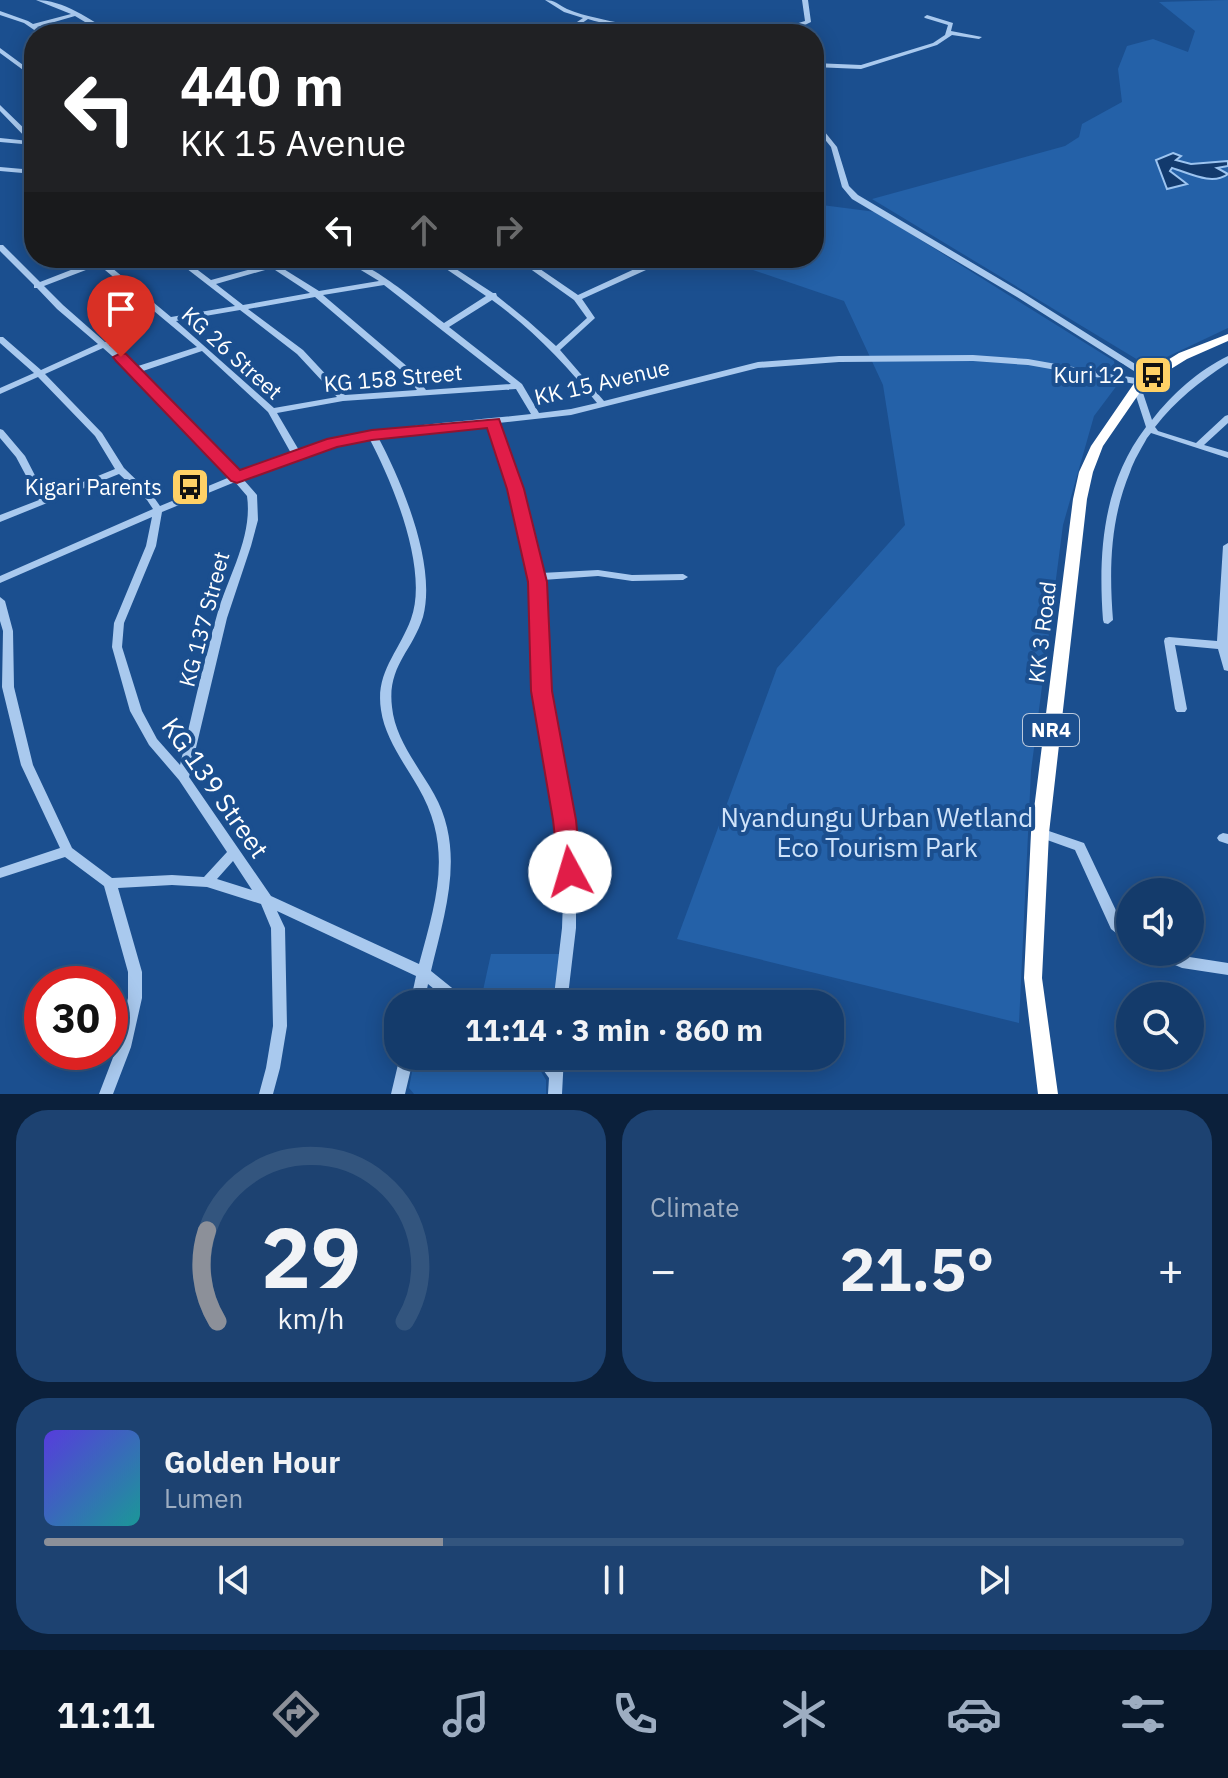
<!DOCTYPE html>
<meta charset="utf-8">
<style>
:root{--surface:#143b6b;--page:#1d4271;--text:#f1f3f6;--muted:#9dadc1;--line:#33557e;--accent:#8c9099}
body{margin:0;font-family:"IBM Plex Sans",sans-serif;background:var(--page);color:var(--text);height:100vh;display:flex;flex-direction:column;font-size:30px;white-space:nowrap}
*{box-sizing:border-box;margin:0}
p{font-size:26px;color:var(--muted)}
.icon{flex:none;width:44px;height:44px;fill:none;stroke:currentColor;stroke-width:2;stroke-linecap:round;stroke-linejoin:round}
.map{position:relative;height:1094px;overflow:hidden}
.details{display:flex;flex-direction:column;gap:16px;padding:16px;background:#0b203b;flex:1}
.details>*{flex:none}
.guide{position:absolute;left:24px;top:24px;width:800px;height:244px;border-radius:32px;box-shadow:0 4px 20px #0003,0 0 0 2px var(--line);background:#202124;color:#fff;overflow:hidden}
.tools{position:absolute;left:1116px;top:878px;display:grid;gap:16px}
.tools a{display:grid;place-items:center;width:88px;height:88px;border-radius:50%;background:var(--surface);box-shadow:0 4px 20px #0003,0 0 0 2px var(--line);font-size:40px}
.speed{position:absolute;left:24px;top:966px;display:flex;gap:16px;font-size:40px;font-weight:700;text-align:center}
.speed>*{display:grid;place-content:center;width:104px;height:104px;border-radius:50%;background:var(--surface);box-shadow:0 4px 20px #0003,0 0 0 2px var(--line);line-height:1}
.speed .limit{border:12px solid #d22;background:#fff;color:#111}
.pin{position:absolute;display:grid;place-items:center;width:68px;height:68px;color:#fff;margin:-82px -34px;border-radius:50% 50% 50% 0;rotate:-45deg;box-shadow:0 0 8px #0007}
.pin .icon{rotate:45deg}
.me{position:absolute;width:88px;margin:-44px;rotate:354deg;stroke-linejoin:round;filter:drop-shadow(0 0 6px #0008)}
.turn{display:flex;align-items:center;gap:28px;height:168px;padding:0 24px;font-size:36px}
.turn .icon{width:104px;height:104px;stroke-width:2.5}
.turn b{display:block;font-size:56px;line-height:68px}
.lanes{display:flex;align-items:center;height:76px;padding:0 24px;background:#0003;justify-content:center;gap:40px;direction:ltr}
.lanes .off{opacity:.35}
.big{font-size:60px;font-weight:700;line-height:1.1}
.details .widget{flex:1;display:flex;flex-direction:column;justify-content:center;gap:12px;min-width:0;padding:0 28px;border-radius:32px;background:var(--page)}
.details .dial{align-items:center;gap:0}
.dial svg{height:208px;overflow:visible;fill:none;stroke:var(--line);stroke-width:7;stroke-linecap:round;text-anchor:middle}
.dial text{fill:var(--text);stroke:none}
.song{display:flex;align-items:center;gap:24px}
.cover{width:96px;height:96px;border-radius:12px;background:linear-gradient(135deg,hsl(250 70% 55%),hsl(180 70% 35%))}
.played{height:8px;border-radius:4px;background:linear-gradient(90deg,var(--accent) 35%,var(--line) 35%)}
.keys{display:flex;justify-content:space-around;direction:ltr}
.heat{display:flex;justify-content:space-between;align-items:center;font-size:44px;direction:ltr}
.details .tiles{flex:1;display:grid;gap:16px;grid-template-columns:1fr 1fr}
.widget:last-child{grid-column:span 2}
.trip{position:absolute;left:384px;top:990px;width:460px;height:80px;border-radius:32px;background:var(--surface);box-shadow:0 4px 20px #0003,0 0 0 2px var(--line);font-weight:700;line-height:80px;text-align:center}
.tab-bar{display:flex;height:128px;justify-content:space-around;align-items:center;background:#08182b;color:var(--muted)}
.tab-bar .icon{width:56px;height:56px}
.tab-bar .active{color:var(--accent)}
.tab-bar b{font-size:36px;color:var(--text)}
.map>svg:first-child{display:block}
</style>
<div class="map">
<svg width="1228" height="1094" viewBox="0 0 1228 1094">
<rect width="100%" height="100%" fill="#1b4f8f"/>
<path fill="#2461a8" d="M1228,0V328L1152,364L1143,363L872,199L1065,146L1079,137L1082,124L1122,102L1118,69L1127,46L1153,39L1188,52L1195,31L1159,2Z
M814,204L876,212L1114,361L1118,384L1094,416L1063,525L1031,771L1019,1023L677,939L777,668L905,525L883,385L844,301L718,258H814Z
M491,954H560L554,1004H480Z
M415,1056H532L546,1080V1094H414L409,1088Z"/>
<path fill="#123a6d" stroke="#9cc4f0" stroke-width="2" d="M1173,153L1181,156L1176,160L1191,164L1228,161V166L1217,168L1228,174C1212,186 1189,173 1172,168L1170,171L1187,184L1167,189L1156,160Z"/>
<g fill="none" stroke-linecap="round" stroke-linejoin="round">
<path fill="#a9c9ee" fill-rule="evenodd" d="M36,0C63,0 91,19 112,34H105L75,16L37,27L47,34H40L24,23L0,15V11L28,21L33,24L71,14Z
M545,0C555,0 559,5 567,9C576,13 587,16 597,18C653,32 750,40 805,21L802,0H808L811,22C766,45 637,34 588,19L566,34H559L583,18L564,12Z
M927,15L953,23L951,31L982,37L979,39L952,35L937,45L861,69L814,67V63L861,65L933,43L945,35L948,25L925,18L924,17Z
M0,48L34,73V78L0,53Z
M0,105L34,138V145L0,142V138L29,141L0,111Z
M814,120L816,121L837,147L849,186L858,195L1023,293L1151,374L1152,376L1151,378H1145L1017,297L852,199L842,187L831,147L814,126Z
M0,167L34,170V174L0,171Z
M0,245H3L40,282L94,261L91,258H100L171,317L235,306L173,258H182L211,280L266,265L257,258H266L319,291L379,281L341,258C367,258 422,306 444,323L486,296L430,258H439L493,293H496L497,296L528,321L556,346L587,318L574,300L515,258H524L578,295L639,267L640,265L632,258H641L648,264L646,270L582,299L595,318L560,350L604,401L758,362L839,356L973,355L1028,359L1141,379L1145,382L1141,385L1028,365L973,361L839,362L758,368L571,415L498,423L520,489L541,573L598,570L632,575L683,574L688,577L683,580L632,581L598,576L543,580L547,691L570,820L576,872V928L567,1004H553L562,928L564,872L558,820L535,691L533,582L510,489L489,424L378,437C402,482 437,565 423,617C412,652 387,666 392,707C395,739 419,767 434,794C466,851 445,912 431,971L467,1000L469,1004H452L428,984L424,1004H410L416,976L277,911L285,928L287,1026L280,1068L273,1094H259L266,1068L273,1026L271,928L261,904L207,887L172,885L118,888L142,972V998L131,1047L113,1094H99L117,1047L128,998V972L104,886L65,857L0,878V868L60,848L21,765L2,687L3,631L0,621V597L5,601L13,631L14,687L33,765L72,848L112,878L172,875L204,877L227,852L179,780L149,745L130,711L112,647L114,623L146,546L152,517L0,583V576L153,509L147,500L119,474L0,522V515L39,500L16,457L0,438V429L3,430L25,456L46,497L115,469L95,436L38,377L0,394V388L34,373L0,343V337H3L41,370L98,344L57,309L37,288H34V285L0,251ZM99,265L197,347L135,367L109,345V342H105L63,305L44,286ZM272,268L310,293L243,305L216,284ZM384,285L511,384L426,390L409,368L323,295ZM315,297L403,372L417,390L345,395L303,350L248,309ZM492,300C532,329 566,364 597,403L571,409L539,413L522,384L449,327ZM240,310L297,354L337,397L274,408L176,321ZM103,348L144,384L230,477L160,506L153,496L124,468L102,433L45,374ZM202,351L268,412L292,455L238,474L150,380L140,372ZM516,389L531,414C454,423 373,425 300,452L277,413L343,401ZM369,438C393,483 429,570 411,619C399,652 375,672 381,710C385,738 404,763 418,787C454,848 436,901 419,964L271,896L189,777L227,618L251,546L258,520L257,495L243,479L335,445ZM235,482L247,496C253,537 228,576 217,615C203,664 192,715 180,765L157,739L142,711L122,647L124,623L156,546L162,512ZM233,861L252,890L217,879Z
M1228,356V363C1199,382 1176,400 1155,427L1158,431L1196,443L1225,416L1228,415V423L1204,445L1228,452V458L1151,433L1147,438C1141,449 1134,460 1130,472C1110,520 1109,569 1113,620L1108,624L1104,623L1103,620C1098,552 1103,483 1146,427L1133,387L1137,384L1141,387L1152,420C1172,394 1199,370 1228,356Z
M1228,543V671L1224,670L1218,649L1175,645L1187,709L1185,712H1177L1175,709L1164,641L1165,638L1169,637L1217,641L1223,546Z
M1040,828L1084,843L1121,921L1130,928V942L1125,940L1111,929L1075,850L1036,836L1034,833L1036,830Z
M1223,833L1228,834V844L1219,841L1217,838L1219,835Z
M1152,952H1173L1183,956L1228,963V975L1182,968L1154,956Z
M400,1056H414L405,1094H391Z
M533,1056H549L550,1057V1056H564L562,1094H548L549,1078Z"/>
<path fill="#fff" fill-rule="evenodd" d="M1228,334V341L1187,359L1145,385L1103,446L1093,472L1087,499L1049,833L1042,978L1058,1094H1038L1024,978L1031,833L1073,499L1079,472L1091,446L1137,379L1179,353Z"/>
</g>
<path fill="#e11d48" stroke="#92132f" stroke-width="2" d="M121,353L126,354L240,470L327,439L372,430L499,419L524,489L547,582L552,691L576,820L581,872L578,878L570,881L562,878L559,872L553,820L531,691L528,582L507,489L487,428L372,440L337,447L237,483L231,481L116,361L113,357Z"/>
<defs>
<g id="bus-square" transform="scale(2)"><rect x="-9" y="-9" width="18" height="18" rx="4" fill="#ffd166" stroke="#1b4f8f"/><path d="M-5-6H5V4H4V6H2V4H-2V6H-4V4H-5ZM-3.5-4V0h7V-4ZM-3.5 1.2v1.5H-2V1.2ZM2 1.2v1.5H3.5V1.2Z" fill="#111"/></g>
</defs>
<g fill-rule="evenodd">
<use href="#bus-square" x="1153" y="375"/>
<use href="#bus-square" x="190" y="487"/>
</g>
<g text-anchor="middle" stroke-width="8" stroke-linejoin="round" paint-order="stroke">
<rect fill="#1b4f8f" stroke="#bbcadd" stroke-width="2" x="1023" y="714" width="56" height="32" rx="6"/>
<g font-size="20" font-weight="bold" fill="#fff">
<text x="1051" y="737">NR4</text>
</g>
<g font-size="22" fill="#fff" stroke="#1b4f8f">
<text transform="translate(232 353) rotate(42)" y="8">KG 26 Street</text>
<text transform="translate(393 378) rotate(-5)" y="8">KG 158 Street</text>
<text transform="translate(602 382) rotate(-13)" y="8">KK 15 Avenue</text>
<text transform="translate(204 619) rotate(-75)" y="8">KG 137 Street</text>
<text transform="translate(1042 632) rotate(-83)" y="8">KK 3 Road</text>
</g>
<g font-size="22" fill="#fff" stroke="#1b4f8f" text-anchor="end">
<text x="1125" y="383">Kuri 12</text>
<text x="162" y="495">Kigari Parents</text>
</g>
<g font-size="26" fill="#fff" stroke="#1b4f8f">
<text transform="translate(215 788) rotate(55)" y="9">KG 139 Street</text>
</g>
<g font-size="26" fill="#cfe3fa" stroke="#1b4f8f">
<text x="877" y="827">Nyandungu Urban Wetland<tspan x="877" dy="30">Eco Tourism Park</tspan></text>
</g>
</g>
</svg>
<div class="tools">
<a><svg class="icon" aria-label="sound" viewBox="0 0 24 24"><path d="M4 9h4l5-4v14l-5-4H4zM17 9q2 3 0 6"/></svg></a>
<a><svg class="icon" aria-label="search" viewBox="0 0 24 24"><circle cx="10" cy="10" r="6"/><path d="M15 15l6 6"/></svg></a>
</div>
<div class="speed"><div class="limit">30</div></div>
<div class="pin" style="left:121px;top:357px;background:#d93025"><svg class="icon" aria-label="arrive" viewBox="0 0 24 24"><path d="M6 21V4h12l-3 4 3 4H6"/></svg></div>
<svg class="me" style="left:570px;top:872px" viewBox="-20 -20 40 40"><circle r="19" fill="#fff"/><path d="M0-13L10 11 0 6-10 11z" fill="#e11d48"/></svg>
<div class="trip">11:14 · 3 min · 860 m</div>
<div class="guide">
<div class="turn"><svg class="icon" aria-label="left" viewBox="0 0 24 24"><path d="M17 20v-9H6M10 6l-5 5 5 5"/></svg><div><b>440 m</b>KK 15 Avenue</div></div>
<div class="lanes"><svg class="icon" aria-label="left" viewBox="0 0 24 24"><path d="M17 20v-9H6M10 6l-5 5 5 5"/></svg><svg class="icon off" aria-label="ahead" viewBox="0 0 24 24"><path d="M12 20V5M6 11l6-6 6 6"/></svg><svg class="icon off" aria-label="right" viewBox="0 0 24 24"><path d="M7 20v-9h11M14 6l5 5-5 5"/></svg></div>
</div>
</div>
<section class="details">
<div class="tiles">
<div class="widget dial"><svg viewBox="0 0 100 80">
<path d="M14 69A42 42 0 1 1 86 69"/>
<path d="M14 69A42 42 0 0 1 10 34" stroke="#8c9099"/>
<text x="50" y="56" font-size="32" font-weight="700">29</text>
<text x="50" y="72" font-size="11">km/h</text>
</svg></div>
<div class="widget"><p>Climate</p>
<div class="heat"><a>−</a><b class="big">21.5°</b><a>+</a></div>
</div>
<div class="widget">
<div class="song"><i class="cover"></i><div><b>Golden Hour</b><p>Lumen</p></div></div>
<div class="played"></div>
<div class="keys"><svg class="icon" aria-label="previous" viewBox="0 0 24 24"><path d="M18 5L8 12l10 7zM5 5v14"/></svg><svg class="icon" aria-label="pause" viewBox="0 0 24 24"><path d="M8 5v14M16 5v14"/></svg><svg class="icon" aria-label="next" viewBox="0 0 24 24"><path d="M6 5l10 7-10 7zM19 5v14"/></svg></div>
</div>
</div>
</section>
<nav class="tab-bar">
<b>11:11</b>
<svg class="icon active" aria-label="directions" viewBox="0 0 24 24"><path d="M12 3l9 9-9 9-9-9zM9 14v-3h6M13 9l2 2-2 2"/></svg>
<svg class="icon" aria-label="music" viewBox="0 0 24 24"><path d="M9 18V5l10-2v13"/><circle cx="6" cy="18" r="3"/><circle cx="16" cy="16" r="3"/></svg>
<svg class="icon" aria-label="phone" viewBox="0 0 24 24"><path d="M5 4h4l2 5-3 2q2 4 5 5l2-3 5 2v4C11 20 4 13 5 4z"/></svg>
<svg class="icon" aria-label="climate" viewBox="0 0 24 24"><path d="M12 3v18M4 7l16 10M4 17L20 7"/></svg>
<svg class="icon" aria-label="car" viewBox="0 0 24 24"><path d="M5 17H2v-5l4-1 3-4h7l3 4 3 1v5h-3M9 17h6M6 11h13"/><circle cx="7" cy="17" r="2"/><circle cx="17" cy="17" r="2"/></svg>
<svg class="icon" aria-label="filters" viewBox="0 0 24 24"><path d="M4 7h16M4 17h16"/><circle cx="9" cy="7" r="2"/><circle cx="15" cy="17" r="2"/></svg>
</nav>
